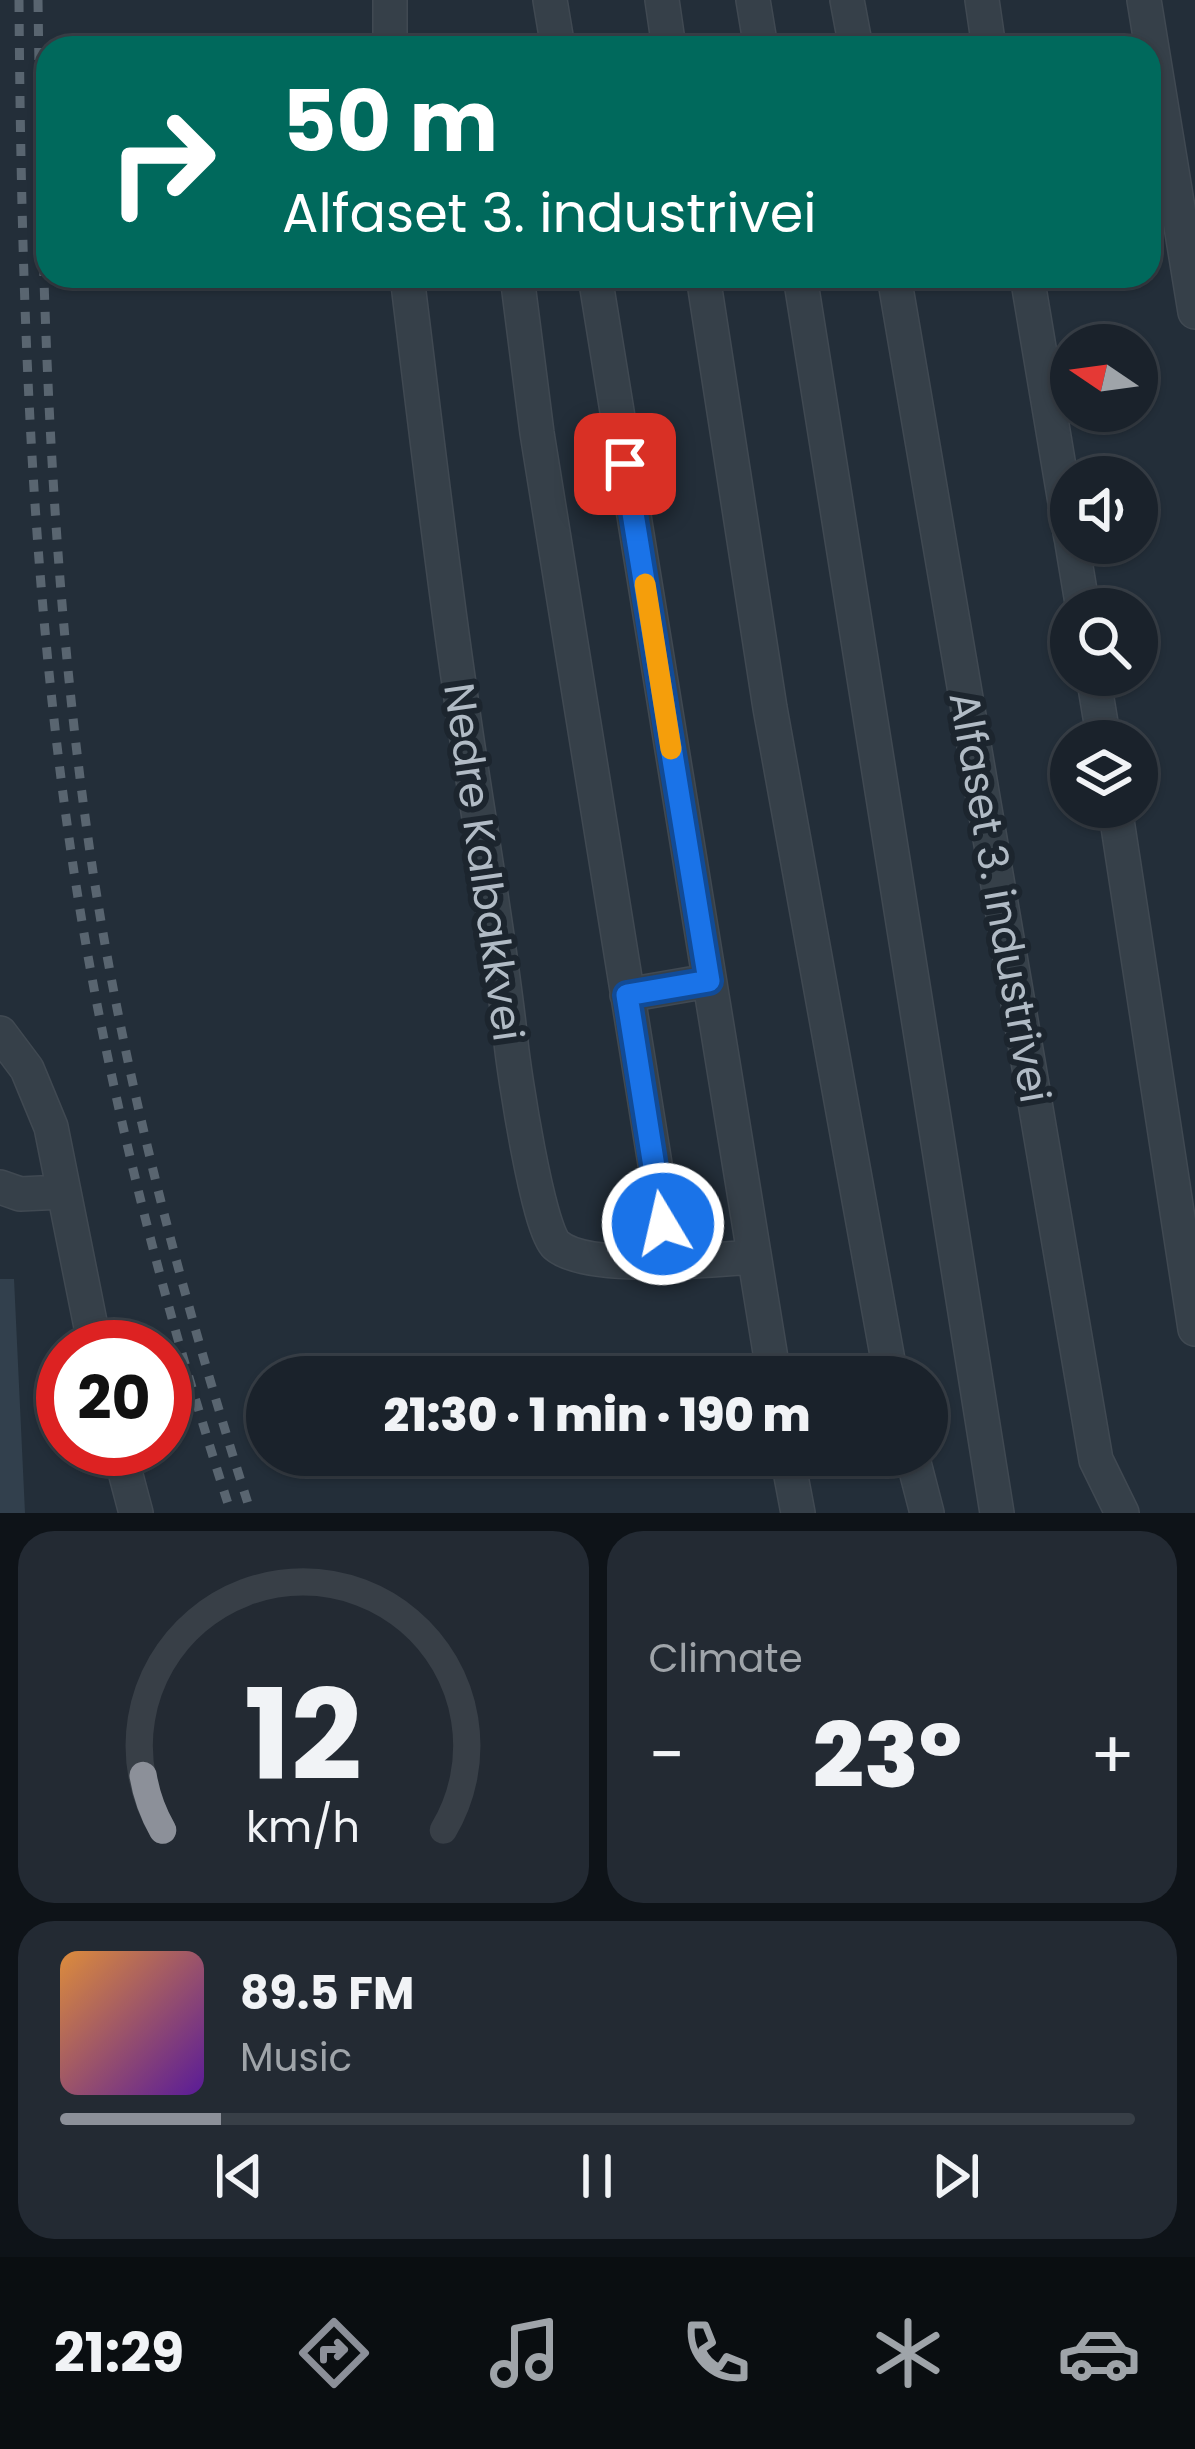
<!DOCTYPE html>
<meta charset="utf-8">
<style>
:root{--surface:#1a222b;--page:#232a33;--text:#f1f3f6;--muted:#9fa4a9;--line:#383f47;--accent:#8c9099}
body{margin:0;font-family:Poppins,sans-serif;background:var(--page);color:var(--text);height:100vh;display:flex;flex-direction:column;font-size:45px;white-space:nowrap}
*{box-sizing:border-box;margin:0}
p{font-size:39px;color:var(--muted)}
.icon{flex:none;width:66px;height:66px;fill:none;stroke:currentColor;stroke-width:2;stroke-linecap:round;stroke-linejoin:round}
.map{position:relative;height:1513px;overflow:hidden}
.details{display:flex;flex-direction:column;gap:18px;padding:18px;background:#0e1318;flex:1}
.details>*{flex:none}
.guide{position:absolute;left:36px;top:36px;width:1125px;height:252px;border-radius:36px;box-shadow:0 3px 9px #0004,0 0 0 3px var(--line);background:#00695c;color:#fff;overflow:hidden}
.needle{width:78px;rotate:283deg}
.buttons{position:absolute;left:1050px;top:324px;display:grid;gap:24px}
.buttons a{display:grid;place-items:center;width:108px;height:108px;border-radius:50%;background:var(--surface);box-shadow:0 3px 9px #0004,0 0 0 3px var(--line);font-size:60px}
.speed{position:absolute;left:36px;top:1320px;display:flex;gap:24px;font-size:60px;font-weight:700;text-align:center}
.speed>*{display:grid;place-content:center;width:156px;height:156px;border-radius:50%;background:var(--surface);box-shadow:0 3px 9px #0004,0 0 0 3px var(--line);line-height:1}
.speed .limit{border:18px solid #d22;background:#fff;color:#111}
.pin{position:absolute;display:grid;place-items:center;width:102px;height:102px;color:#fff;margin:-51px;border-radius:24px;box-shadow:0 6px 18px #0006}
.me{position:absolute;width:132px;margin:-66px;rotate:351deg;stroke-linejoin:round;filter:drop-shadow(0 0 9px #0008)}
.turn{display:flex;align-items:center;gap:42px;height:252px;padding:0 48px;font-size:54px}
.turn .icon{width:156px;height:156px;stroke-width:2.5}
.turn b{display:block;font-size:84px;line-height:102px}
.big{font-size:90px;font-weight:800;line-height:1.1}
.details .widget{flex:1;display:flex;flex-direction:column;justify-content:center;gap:18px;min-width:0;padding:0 42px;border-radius:36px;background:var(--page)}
.details .dial{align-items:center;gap:0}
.dial svg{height:312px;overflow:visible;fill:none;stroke:var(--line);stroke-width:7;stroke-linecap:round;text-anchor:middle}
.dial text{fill:var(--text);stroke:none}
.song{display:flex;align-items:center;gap:36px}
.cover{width:144px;height:144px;border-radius:18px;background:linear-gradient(135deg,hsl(30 70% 55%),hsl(270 70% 35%))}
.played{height:12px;border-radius:6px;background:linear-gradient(90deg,var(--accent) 15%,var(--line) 15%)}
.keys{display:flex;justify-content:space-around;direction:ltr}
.heat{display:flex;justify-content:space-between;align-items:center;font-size:66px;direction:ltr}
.details .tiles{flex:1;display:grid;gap:18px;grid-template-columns:1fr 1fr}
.widget:last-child{grid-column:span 2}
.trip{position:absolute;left:246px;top:1356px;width:702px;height:120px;border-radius:60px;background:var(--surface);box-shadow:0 3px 9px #0004,0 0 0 3px var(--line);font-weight:800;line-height:120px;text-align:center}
.dock{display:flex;height:192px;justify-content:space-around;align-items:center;background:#0a0e11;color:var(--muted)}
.dock .icon{width:84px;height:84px}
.dock .selected{color:var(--accent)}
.dock b{font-size:54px;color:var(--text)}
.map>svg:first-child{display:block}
</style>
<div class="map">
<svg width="1195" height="1513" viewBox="0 0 1195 1513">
<rect width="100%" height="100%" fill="#232e39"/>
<path fill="#32404d" d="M0,1279H14L25,1513H0Z"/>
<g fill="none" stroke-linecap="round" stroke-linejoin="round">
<g stroke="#404952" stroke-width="36">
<path id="minor" d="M550,0L558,48
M662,0L669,48
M753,0L761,48
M847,0L856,48
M982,0L989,48
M1144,0L1195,312
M390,48V0
M407,276C424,414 440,553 460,691C476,809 498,924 511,1042C514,1073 538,1229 556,1245C586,1272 712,1260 753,1257
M517,276L537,433L671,1263
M595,276L774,1377
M703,276L770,708L891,1377
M800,276L997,1513
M894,276L1096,1460L1122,1513
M1027,276L1071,538
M1072,543L1083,609
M1093,675L1104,741
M1115,807L1195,1329
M627,995L708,981
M0,1033L27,1069L51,1127L95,1347
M0,1187L20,1194L63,1192
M119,1449L136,1513
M787,1455L798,1513
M912,1455L927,1513"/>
</g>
<use href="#minor" stroke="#364049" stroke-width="33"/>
<path stroke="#596570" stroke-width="9" stroke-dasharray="12 12" stroke-linecap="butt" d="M19,0C21,285 30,570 71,852C104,1077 161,1297 231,1513
M38,0C42,285 49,569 90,852C123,1077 182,1297 251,1513"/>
</g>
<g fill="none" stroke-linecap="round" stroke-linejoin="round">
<g stroke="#114b97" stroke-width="30">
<path id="route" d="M625,464L709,981L627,995L663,1224"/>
</g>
<use href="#route" stroke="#1a73e8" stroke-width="21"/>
<path stroke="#f59e0b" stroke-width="21" d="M645,584L671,749"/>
</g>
<g text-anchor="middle" stroke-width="12" stroke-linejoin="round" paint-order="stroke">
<g font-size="42" fill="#b1bbc5" stroke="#1c252e">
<text transform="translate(484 862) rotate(82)" y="15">Nedre Kalbakkvei</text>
<text transform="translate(1000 897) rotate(80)" y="15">Alfaset 3. industrivei</text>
</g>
</g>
</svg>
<div class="buttons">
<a><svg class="needle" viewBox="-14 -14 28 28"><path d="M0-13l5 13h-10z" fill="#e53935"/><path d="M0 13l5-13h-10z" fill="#9fa4a9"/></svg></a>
<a><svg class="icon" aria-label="sound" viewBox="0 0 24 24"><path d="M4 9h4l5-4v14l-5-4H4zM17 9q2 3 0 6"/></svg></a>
<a><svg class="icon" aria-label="search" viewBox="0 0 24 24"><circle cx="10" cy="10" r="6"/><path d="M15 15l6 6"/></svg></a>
<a><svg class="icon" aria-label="layers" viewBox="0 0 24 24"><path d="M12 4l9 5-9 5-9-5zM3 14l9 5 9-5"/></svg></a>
</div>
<div class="speed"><div class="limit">20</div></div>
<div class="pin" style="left:625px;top:464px;background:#d93025"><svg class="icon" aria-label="arrive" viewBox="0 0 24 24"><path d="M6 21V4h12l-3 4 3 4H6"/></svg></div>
<svg class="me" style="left:663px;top:1224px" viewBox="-20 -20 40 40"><circle r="17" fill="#1a73e8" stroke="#fff" stroke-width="3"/><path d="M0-11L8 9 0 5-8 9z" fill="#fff"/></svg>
<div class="trip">21:30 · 1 min · 190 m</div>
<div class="guide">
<div class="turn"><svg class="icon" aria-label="right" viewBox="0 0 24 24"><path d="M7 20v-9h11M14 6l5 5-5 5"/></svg><div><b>50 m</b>Alfaset 3. industrivei</div></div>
</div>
</div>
<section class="details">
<div class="tiles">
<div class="widget dial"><svg viewBox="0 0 100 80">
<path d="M14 69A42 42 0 1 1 86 69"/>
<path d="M14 69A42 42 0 0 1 9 55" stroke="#8c9099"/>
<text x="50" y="56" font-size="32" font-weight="700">12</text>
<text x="50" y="72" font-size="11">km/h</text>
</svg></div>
<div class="widget"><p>Climate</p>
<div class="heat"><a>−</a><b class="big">23°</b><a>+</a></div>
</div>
<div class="widget">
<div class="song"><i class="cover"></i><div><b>89.5 FM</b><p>Music</p></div></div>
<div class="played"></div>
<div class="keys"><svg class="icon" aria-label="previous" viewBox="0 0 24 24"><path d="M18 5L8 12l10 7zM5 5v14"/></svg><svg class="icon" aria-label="pause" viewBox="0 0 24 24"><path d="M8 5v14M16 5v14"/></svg><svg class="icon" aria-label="next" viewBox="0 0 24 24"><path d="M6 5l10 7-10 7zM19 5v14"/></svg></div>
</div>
</div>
</section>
<nav class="dock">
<b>21:29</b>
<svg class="icon selected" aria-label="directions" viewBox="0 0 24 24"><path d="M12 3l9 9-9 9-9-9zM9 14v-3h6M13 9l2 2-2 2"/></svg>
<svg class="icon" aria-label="music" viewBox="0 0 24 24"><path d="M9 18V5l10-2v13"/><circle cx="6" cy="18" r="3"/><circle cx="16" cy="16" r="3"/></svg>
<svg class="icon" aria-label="phone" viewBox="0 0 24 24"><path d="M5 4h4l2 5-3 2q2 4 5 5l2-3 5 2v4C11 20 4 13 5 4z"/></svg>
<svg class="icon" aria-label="climate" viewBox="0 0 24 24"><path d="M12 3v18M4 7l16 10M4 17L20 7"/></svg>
<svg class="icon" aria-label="car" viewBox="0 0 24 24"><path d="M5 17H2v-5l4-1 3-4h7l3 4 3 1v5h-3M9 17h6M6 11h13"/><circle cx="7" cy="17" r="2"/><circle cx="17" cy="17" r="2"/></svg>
</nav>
